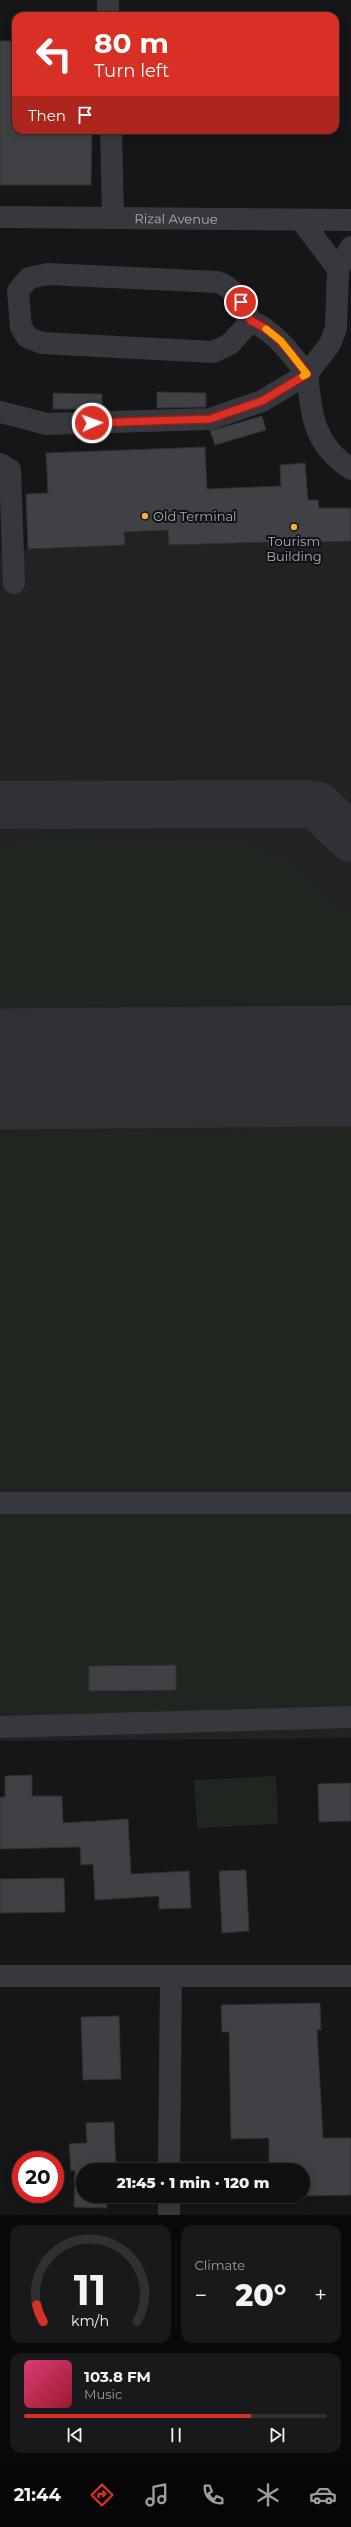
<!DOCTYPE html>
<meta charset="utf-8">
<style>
:root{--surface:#101012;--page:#19191b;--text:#f1f3f6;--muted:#9c9d9f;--line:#303032;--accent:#d93025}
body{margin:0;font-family:Montserrat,sans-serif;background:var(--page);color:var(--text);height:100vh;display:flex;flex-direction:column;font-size:15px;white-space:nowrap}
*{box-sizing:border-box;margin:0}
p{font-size:13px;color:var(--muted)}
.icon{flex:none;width:22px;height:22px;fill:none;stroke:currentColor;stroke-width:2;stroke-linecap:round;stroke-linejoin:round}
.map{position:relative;height:2215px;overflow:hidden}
.details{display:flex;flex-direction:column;gap:10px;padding:10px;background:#09090a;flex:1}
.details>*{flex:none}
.hud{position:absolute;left:12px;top:12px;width:327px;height:122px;border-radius:12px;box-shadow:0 2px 10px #0003,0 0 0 1px var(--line);background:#d93025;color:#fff;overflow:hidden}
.speed{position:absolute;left:12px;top:2151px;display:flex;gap:8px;font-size:20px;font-weight:700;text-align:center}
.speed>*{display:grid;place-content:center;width:52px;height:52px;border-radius:50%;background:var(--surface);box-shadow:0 2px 10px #0003,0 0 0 1px var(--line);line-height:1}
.speed .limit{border:6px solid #d22;background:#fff;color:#111}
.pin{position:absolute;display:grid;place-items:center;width:34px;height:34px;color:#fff;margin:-17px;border:2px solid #fff;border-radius:50%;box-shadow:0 1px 4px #0007}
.me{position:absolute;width:44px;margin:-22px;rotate:88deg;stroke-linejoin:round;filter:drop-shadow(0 0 3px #0008)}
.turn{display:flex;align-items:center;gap:14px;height:84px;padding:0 16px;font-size:18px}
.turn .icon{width:52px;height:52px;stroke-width:2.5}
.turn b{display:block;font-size:28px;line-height:34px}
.then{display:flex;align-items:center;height:38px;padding:0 16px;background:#0003;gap:8px;font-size:15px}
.big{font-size:30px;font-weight:800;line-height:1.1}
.details .tile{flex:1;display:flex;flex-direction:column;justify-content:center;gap:6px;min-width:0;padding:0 14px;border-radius:12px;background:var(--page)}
.details .dial{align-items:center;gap:0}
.dial svg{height:104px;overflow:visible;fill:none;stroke:var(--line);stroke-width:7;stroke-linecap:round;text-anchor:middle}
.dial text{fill:var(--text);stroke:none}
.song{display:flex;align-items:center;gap:12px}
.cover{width:48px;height:48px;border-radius:6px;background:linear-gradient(135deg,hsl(340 70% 55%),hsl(350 70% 35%))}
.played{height:4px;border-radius:2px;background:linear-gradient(90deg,var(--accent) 75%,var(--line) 75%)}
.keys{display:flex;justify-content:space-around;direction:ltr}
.heat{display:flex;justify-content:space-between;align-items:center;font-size:22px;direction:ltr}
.details .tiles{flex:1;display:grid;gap:10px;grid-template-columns:1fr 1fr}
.tile:last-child{grid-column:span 2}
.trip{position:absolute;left:76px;top:2163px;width:234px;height:40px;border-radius:20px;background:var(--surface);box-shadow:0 2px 10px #0003,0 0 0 1px var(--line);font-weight:800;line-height:40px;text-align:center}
.tabs{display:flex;height:64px;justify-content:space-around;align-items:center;background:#060607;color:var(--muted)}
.tabs .icon{width:28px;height:28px}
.tabs .current{color:var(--accent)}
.tabs b{font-size:18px;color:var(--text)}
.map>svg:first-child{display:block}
</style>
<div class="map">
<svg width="351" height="2215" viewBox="0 0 351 2215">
<rect width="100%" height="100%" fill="#161618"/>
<path fill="#222225" d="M262,487L263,502L318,500L319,509L351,508V1738L0,1741V550L28,549L26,494Z"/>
<path fill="#1e261f" d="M33,839L242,840L291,861L351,917V1003L0,1006V847Z
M351,1130V1711L0,1723V1134Z
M276,1776L278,1824L197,1828L194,1780Z"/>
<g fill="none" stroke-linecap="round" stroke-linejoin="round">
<path stroke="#303135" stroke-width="48" d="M0,805L306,804L318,806L351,838"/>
<path stroke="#303135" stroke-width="121" d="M0,1069L351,1066"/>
</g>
<path fill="#404145" stroke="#303034" d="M0,41H16V130H92L91,185H0Z
M157,392L206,393V407L157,408Z
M53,393L102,394V409H53Z
M262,416L266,430L215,445L210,431Z
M205,447L207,489L281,486L280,465L305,463L308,500H318L319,508H351V541L320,542V545L269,547L268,542L169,545L168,530L124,532L125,545L28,549L26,494L48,493L46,453Z
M176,1665V1690L89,1691V1666Z
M32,1775V1796H62L63,1823L128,1819L131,1874L189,1871L191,1908L159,1909V1896L95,1900L93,1864L81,1865L80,1847L0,1849V1797H5V1776Z
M351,1783V1821L319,1822L318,1784Z
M246,1870L249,1931L222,1933L219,1871Z
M64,1878L65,1912L0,1913V1879Z
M320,2003L321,2030H317L323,2138H351V2195L303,2196V2170H269V2138L231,2139L229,2032H222L221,2005Z
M119,2016L121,2079L83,2080L81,2017Z
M114,2122L116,2170H83V2196H107V2208L74,2207L75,2170L71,2171L69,2144L87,2143L86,2123Z"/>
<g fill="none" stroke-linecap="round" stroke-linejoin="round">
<g stroke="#37383d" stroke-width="22">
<path d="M108,0V16"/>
<path d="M111,130L113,217"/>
<path id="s1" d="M0,217L351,220"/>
<path d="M301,220L338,269"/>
<path d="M251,321L230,344L213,352L42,343L27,337L21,327L18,291L29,278L48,274L217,282C236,288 242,304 251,321C276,332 290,353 307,374"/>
<path d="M307,374C312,416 313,444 351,469"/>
<path d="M0,412L47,424L210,419L262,401L307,374L330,344L336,328L338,269L351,247"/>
<path d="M0,464L10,470L14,583"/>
<path d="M0,1503H351"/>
<path d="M0,1727L351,1717"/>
<path d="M0,1976H351"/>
<path d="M169,2170L171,1977"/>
<path d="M169,2215V2196"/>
</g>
</g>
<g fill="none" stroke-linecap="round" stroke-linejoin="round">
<g stroke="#8d1f18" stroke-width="10">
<path id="route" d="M92,423L210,419L262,401L307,374C291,353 276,331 251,321L241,302"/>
</g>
<use href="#route" stroke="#d93025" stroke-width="7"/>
<path stroke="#f59e0b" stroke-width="7" d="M266,329L281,341L307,374L303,376"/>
</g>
<g fill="#f2b134" stroke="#111113" stroke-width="1.5">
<circle cx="145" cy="516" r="4"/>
<circle cx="294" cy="527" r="4"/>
</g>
<g text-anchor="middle" stroke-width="4" stroke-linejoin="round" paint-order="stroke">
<g font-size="13" fill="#a8adb8" stroke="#111113">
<text dy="5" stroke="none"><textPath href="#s1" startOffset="176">Rizal Avenue</textPath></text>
</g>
<g font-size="13" fill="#a8adb8" stroke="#111113" text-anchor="start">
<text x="153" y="521">Old Terminal</text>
<text x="294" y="546" text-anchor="middle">Tourism<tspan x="294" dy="15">Building</tspan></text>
</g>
</g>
</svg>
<div class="speed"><div class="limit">20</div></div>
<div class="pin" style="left:241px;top:302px;background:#d93025"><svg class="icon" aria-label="arrive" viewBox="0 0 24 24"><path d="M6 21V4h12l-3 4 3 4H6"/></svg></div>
<svg class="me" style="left:92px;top:423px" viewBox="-20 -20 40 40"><circle r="17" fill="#d93025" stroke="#fff" stroke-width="3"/><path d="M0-11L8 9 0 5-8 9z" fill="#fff"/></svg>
<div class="trip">21:45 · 1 min · 120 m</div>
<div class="hud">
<div class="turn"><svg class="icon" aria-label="left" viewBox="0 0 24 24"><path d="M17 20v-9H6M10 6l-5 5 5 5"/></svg><div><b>80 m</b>Turn left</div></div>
<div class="then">Then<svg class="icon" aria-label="arrive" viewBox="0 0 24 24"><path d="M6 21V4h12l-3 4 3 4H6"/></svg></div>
</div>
</div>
<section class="details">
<div class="tiles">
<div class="tile dial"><svg viewBox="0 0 100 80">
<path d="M14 69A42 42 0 1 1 86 69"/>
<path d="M14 69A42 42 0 0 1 9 56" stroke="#d93025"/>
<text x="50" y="56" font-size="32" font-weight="700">11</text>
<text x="50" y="72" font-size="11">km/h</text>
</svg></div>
<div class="tile"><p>Climate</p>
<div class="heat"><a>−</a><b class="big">20°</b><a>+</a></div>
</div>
<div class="tile">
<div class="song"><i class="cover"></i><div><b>103.8 FM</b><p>Music</p></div></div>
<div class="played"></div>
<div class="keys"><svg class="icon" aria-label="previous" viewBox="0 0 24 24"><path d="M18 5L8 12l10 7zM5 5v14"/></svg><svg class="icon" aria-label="pause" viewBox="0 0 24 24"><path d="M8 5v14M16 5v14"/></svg><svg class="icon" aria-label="next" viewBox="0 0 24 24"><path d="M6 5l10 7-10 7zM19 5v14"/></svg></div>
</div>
</div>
</section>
<nav class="tabs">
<b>21:44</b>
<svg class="icon current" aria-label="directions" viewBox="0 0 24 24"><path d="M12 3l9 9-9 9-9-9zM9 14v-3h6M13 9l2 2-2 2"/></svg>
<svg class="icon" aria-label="music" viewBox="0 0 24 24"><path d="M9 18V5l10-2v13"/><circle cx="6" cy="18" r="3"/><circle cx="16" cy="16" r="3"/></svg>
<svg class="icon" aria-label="phone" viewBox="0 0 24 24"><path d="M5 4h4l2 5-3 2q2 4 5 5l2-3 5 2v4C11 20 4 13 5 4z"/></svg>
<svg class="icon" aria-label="climate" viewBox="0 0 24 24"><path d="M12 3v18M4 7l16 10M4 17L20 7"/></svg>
<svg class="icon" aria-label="car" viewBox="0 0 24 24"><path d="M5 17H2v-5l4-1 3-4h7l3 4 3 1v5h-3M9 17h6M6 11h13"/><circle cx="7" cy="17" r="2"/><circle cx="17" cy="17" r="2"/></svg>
</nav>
